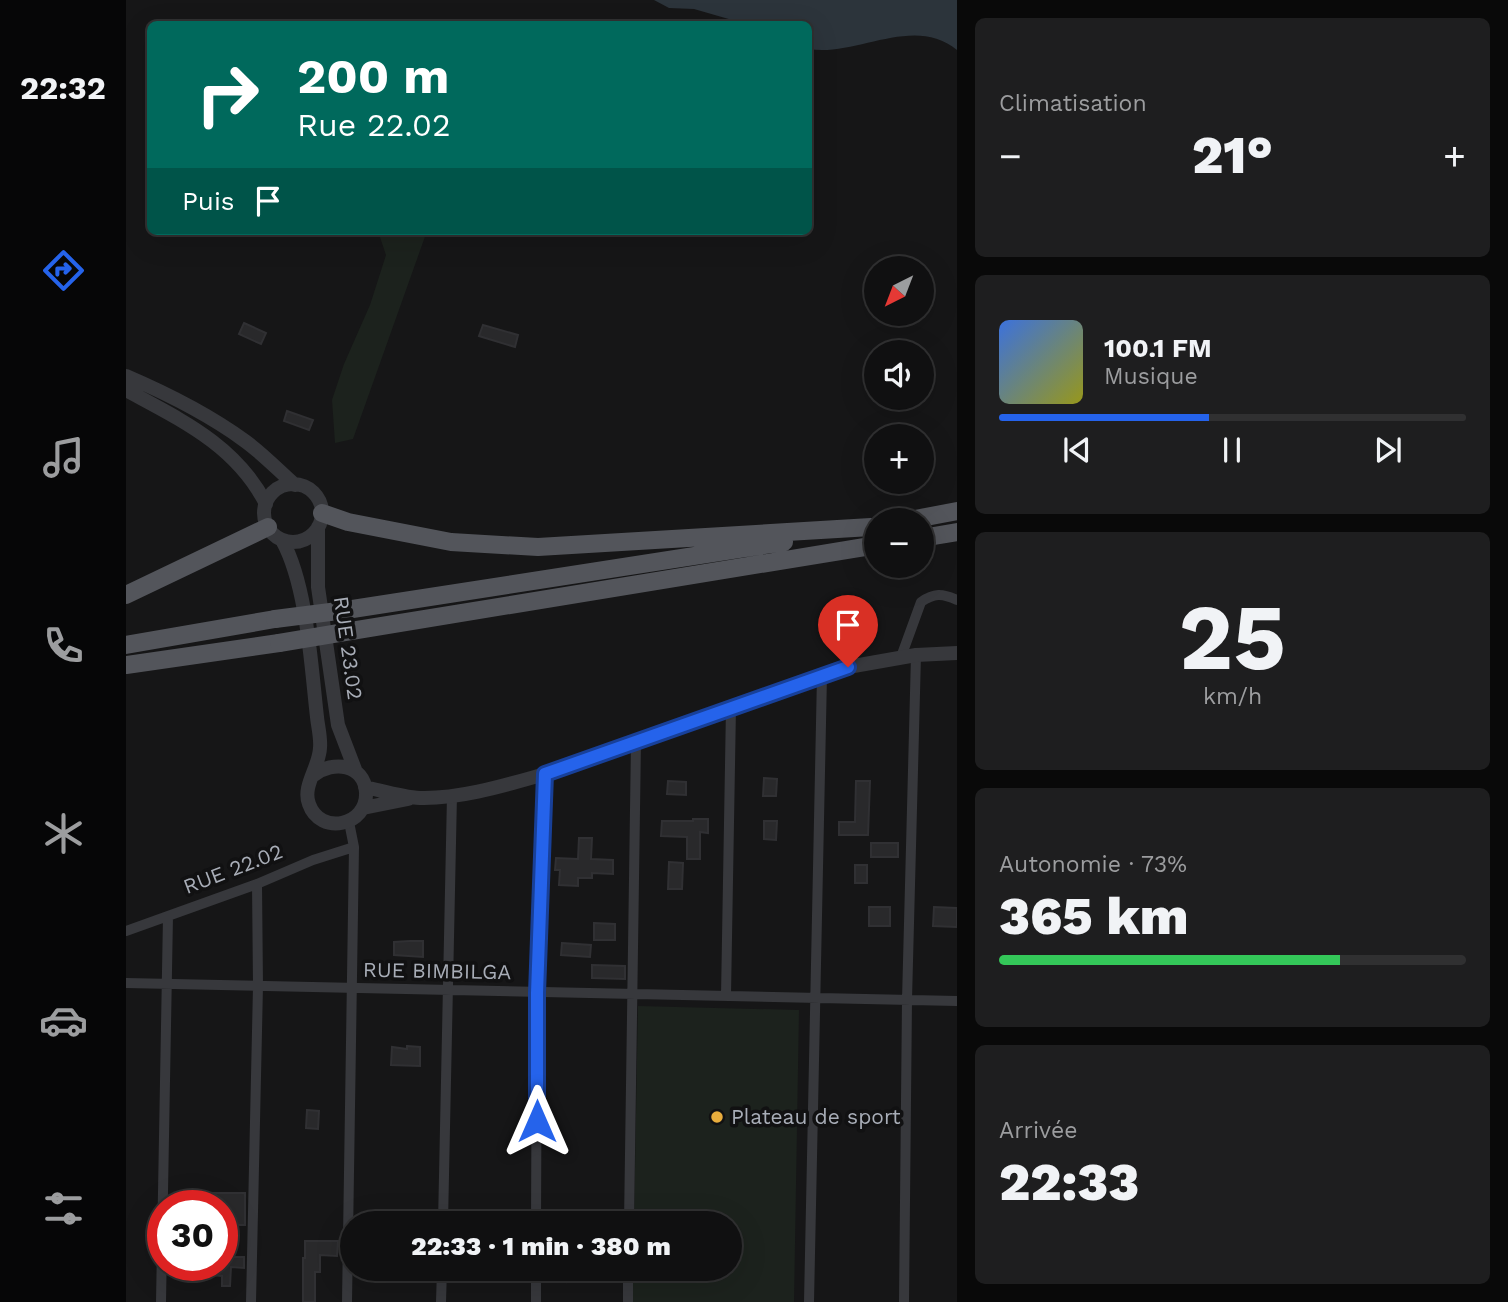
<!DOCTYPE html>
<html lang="fr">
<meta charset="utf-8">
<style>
:root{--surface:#101011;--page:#1e1e1f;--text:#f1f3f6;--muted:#9c9d9f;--line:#303031;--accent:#2563eb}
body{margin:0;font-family:"Work Sans",sans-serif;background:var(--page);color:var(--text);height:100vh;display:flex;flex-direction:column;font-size:26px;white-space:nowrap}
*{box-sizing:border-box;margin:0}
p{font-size:23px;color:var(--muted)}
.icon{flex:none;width:38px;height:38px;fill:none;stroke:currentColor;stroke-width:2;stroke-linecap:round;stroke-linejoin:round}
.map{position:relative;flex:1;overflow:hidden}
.side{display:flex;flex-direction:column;gap:18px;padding:18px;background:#090909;width:551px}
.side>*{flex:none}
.top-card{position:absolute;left:21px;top:21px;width:665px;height:214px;border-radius:10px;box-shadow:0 7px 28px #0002,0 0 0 2px var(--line);background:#00695c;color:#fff;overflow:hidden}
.needle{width:46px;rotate:222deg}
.controls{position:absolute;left:738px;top:256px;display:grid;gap:14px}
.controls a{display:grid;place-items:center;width:70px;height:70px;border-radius:50%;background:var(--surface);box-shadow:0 7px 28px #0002,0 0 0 2px var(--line);font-size:35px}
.speed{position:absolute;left:21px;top:1190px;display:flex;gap:14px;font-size:35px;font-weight:700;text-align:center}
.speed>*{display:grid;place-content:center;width:91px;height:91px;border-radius:50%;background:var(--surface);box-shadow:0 7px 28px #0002,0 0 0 2px var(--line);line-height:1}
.speed .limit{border:10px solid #d22;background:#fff;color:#111}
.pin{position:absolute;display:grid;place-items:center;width:60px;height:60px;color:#fff;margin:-72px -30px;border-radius:50% 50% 50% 0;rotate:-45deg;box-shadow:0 0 7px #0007}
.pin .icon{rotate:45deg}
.me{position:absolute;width:77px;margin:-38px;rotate:0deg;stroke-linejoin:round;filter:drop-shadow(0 0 5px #0008)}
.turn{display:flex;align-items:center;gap:24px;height:147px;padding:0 35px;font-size:32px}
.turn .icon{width:91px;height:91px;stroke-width:2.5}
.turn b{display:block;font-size:49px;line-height:60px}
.then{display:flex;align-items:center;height:66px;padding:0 35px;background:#0003;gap:14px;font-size:26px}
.big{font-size:52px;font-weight:800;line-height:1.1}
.side .card{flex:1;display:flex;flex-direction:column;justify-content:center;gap:10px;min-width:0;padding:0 24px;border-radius:10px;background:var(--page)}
.side .dial{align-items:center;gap:0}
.dial b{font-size:91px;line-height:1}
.song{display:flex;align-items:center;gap:21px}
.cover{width:84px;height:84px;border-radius:10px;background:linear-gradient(135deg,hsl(220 70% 55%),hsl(60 70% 35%))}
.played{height:7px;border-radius:4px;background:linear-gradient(90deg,var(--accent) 45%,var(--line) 45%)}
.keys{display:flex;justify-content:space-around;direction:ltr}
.heat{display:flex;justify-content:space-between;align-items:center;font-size:38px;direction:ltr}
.charge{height:10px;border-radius:5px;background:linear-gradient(90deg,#34c759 73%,var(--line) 0)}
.trip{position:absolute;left:214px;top:1211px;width:402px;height:70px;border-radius:35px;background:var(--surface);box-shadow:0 7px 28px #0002,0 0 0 2px var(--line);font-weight:800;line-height:70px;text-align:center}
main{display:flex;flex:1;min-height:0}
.dock{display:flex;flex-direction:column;width:126px;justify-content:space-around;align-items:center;background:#060607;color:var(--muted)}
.dock .icon{width:49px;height:49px}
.dock .selected{color:var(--accent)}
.dock b{font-size:32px;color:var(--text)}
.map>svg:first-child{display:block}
</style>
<main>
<nav class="dock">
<b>22:32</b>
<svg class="icon selected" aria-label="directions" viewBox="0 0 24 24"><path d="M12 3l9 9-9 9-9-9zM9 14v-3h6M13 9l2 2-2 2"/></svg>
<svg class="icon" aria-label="music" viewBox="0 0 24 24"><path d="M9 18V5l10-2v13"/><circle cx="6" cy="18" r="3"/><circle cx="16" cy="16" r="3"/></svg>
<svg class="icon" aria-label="phone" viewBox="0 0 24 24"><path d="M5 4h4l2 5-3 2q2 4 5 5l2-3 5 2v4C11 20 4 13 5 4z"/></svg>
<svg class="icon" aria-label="climate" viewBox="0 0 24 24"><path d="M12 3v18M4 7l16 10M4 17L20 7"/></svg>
<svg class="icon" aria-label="car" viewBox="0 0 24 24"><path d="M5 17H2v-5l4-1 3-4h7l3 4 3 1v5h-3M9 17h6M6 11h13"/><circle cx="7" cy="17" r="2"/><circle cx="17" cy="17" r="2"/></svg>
<svg class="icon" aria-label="filters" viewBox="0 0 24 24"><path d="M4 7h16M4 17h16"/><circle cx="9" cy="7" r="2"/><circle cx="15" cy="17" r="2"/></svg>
</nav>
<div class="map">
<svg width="831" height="1302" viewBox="0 0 831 1302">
<rect width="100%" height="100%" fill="#161617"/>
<path fill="#1c221d" d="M252,231H301L227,439L209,443L206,400L218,364L244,305L260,255Z
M512,1006L673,1010L668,1302H507V1269H604V1223H508Z"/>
<path fill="#2c343b" d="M528,0H831V50C788,14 730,57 683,49L682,24H620L568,9L543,8Z"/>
<path fill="#29292b" stroke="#303033" stroke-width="2" d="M118,323L140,333L135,344L113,334Z
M357,325L392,335L389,347L353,336Z
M161,411L187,420L183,430L158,421Z
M638,778L651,779L650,796H637Z
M542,781L560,782V795L541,794Z
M730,781H744L742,835H713V822H729Z
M567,819H582V833L574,832V859H561V837L535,836L536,821H567Z
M638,821H651L650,840L638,839Z
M453,838H466L465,859L487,860V874L466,873V878H452V886L433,885L434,870H429L430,858L452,859Z
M745,843H772V857H745Z
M543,862L557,863L556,889H542Z
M729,865H741V883H729Z
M743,907H764V926H743Z
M808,907L831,908V927L807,926Z
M468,923L489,924V940H468Z
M284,941H297V957L268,955V942Z
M436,943L465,945L464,957L435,955Z
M466,965L499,966V979L466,978Z
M281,1046L294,1047V1066L265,1065L266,1047L281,1049Z
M181,1110L193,1111L192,1129L180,1128Z
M87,1193H119V1225H112V1229H96V1206H87Z
M179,1241H212L211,1256L194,1255V1272H189V1302H177V1258H179Z
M96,1257H118V1268L105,1267L104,1286H96V1276L86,1275V1265H96Z
M423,1269H443L440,1282L421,1278Z"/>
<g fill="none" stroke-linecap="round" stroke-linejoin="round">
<path stroke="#37383c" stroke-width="10" d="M775,657L795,602C808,593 816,593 831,600
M0,931L131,884L187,860L228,847
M0,983L831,1001
M600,996L605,707
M317,1223L326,795
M410,1223L411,993L419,774
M503,1223L510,741
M35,1302L42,916
M125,1302L132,986L131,884
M221,1302L228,847L223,822
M315,1302L316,1269
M410,1302V1269
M502,1302V1269
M683,1302L696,675
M778,1302L781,1000L790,655"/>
<path stroke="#37383c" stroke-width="14" d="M0,376C42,394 82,414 119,441C137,454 152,470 169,485
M0,390C55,420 110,445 140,504
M138 513a29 29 0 1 1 58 0a29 29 0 1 1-58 0Z
M192,527V587L212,725L230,772
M156,540C181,585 185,665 191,717C192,727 195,738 194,748C193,768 176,786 183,804C194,836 242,826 240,792C238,764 207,760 188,775
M239,787C257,791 276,797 294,798C335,799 380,785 419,774L722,667L790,655L831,653
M237,808L282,799"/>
<path stroke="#53555b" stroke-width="18" d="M196,513L222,522L325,542L412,547L745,527
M784,520L831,511
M796,538L831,532
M0,595L142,527
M220,610L658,542
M225,631L751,545
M0,645L149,619
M0,665L153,643"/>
<path stroke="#53555b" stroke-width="18" d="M149,619L220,610
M153,643L225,631"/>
</g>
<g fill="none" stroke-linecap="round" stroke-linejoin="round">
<g stroke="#184099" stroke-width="18">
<path id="route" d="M411,1121V993L419,774L722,667"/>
</g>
<use href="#route" stroke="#2563eb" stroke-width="12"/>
</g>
<circle fill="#e8ad3d" stroke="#111112" stroke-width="2.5" cx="591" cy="1117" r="7"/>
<g text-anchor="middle" stroke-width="7" stroke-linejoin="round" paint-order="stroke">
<g font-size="21" fill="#a8adb7" stroke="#111112">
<text transform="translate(222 648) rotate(82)" y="7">RUE 23.02</text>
<text transform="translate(107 869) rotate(-21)" y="7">RUE 22.02</text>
<text transform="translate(311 971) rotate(1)" y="7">RUE BIMBILGA</text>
</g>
<g font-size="21" fill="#a8adb7" stroke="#111112" text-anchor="start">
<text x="605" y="1124">Plateau de sport</text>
</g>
</g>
</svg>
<div class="controls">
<a><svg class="needle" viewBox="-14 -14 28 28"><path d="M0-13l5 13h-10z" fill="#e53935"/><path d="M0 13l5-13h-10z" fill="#9c9d9f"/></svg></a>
<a><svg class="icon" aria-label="sound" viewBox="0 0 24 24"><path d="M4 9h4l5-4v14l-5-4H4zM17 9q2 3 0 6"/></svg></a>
<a>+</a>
<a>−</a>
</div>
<div class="speed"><div class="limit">30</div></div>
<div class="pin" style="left:722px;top:667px;background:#d93025"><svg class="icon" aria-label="arrive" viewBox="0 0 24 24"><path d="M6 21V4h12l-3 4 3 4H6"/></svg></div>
<svg class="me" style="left:411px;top:1121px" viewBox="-20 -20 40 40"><path d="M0-17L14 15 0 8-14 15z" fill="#2563eb" stroke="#fff" stroke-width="4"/></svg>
<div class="trip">22:33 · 1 min · 380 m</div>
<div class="top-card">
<div class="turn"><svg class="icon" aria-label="right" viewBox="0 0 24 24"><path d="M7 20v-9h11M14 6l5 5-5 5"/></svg><div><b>200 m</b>Rue 22.02</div></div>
<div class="then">Puis<svg class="icon" aria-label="arrive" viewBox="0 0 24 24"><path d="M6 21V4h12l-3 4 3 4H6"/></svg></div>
</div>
</div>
<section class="side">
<div class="card"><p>Climatisation</p>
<div class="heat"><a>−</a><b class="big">21°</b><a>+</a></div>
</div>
<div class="card">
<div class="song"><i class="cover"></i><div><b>100.1 FM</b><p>Musique</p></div></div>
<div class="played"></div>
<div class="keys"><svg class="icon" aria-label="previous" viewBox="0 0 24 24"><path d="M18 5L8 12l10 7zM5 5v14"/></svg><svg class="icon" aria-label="pause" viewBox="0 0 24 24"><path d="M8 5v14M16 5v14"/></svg><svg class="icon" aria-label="next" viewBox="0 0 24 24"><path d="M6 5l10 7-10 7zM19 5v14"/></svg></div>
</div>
<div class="card dial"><b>25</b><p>km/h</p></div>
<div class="card"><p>Autonomie · 73%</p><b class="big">365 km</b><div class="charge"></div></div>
<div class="card"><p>Arrivée</p><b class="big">22:33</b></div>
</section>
</main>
